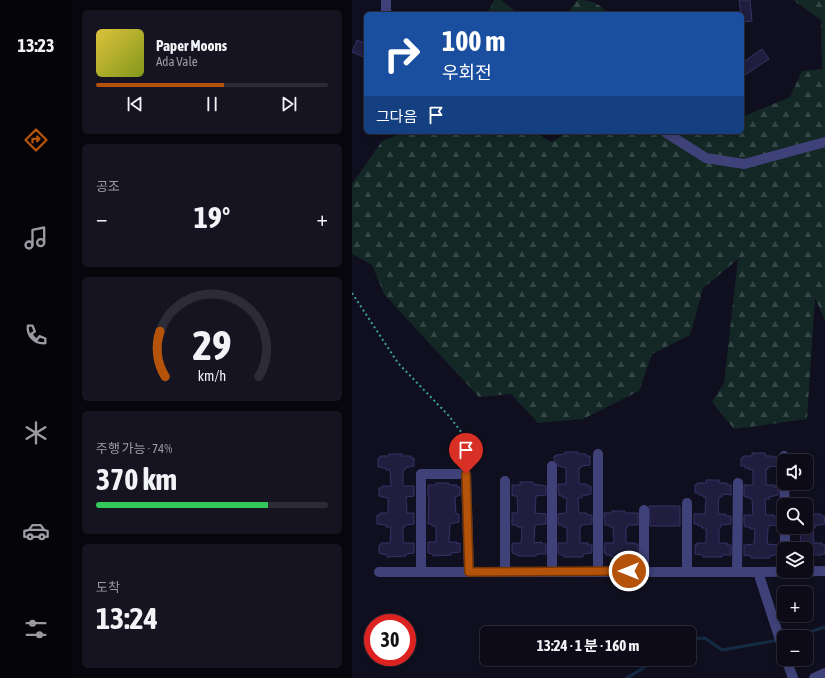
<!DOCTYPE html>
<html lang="ko">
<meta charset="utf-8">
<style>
:root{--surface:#0c0b17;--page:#151420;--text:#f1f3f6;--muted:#9a9ba1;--line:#2c2b36;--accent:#b45309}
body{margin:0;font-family:"Asap Condensed","Noto Sans KR",sans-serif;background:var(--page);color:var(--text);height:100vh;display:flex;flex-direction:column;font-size:15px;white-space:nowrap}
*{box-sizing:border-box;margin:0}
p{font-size:13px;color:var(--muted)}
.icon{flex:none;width:22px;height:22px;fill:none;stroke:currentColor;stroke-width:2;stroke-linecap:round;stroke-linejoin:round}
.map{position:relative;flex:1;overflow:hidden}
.drawer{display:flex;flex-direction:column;gap:10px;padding:10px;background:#07060d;width:280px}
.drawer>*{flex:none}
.hud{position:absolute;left:12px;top:12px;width:380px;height:122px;border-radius:6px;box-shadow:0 2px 6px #0003,0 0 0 1px var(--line);background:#1a4fa0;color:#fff;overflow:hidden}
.buttons{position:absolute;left:425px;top:454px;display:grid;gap:8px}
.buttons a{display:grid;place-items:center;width:36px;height:36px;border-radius:6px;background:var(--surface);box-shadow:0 2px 6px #0003,0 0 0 1px var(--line);font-size:20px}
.speed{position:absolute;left:12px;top:614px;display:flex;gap:8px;font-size:20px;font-weight:700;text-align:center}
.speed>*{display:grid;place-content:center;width:52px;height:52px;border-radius:50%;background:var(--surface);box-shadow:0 2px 6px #0003,0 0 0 1px var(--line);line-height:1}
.speed .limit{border:6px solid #d22;background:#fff;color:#111}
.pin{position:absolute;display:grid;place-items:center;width:34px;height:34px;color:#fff;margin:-41px -17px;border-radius:50% 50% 50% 0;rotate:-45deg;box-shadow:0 0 4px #0007}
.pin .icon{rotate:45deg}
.me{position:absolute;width:44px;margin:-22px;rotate:270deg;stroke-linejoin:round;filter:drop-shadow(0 0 3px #0008)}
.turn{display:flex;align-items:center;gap:14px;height:84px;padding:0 12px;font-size:18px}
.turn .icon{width:52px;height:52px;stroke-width:2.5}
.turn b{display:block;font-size:28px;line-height:34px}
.then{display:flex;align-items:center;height:38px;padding:0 12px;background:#0003;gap:8px;font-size:15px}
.big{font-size:30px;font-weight:700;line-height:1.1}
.drawer .widget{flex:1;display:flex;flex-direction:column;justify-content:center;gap:6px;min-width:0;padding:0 14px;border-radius:6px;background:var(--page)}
.drawer .dial{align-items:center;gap:0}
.dial svg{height:104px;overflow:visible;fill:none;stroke:var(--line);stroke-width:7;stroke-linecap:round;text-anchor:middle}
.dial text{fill:var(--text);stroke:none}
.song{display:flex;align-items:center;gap:12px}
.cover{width:48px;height:48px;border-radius:6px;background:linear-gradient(135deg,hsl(50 70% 55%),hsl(70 70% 35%))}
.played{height:4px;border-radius:2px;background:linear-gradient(90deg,var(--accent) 55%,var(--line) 55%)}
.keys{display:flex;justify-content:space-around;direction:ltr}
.heat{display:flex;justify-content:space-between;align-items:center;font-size:22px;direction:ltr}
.charge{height:6px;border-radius:3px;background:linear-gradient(90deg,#34c759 74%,var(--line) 0)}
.trip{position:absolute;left:128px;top:626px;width:216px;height:40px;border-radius:6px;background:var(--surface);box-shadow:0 2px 6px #0003,0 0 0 1px var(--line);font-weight:700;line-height:40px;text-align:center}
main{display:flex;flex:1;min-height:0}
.menu{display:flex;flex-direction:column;width:72px;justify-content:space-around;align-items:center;background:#050409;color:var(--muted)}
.menu .icon{width:28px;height:28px}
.menu .selected{color:var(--accent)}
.menu b{font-size:18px;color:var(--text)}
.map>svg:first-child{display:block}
</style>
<main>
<nav class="menu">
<b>13:23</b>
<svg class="icon selected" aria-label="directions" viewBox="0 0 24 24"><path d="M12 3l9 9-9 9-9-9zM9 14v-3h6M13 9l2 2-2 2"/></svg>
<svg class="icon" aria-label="music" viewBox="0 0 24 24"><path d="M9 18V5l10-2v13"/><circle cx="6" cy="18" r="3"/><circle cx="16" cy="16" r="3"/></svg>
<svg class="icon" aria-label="phone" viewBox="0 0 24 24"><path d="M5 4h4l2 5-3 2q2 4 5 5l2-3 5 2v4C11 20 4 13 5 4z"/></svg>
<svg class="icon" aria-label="climate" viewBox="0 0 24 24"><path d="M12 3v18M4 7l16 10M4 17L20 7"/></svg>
<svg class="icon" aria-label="car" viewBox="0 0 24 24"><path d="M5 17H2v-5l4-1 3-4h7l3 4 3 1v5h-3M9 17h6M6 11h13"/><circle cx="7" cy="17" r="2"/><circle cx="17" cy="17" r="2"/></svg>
<svg class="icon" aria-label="filters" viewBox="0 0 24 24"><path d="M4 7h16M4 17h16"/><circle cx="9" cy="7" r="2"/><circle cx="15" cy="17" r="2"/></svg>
</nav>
<section class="drawer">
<div class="widget">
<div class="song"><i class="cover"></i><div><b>Paper Moons</b><p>Ada Vale</p></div></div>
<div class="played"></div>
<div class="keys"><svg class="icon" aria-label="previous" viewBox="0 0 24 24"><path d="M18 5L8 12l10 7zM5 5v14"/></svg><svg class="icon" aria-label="pause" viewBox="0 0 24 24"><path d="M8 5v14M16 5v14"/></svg><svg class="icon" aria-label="next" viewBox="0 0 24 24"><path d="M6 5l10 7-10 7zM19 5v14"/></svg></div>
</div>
<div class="widget"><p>공조</p>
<div class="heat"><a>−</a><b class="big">19°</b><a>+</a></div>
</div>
<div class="widget dial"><svg viewBox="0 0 100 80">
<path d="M14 69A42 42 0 1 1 86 69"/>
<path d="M14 69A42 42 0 0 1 10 34" stroke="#b45309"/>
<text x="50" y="56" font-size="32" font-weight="700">29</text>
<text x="50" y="72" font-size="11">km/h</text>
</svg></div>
<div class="widget"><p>주행 가능 · 74%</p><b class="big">370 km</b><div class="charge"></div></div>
<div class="widget"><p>도착</p><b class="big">13:24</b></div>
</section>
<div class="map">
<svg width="473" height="678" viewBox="0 0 473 678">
<defs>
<pattern id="forest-firs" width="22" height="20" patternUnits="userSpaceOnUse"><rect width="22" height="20" fill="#132825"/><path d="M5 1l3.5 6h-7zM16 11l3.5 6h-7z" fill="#344646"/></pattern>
</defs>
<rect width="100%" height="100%" fill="#100f1f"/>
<path fill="url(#forest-firs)" d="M142,0H149L166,14H140L137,10Z
M226,0C238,0 249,3 255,14H214Z
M441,0H473V320L463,298L455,419L382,429L360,402L372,383L386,259L351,288L338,335L300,354L287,391L231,419L186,423L159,394L127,397L32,294L20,265L0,254V184L30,141L54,132H181L200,142L215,132H390V117L438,97L450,71L470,69L469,20Z"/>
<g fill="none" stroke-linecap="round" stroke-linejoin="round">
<path stroke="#142b44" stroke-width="3" d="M442,637L473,627
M337,639L353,638L370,650L427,640
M275,678L306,659"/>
</g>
<path fill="#201d3e" stroke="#373267" d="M387,0H398L400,21L390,22Z
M5,40L14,44V58L0,52Z
M410,49L417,59L390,77V63Z
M213,452H226V454H234V456H238V465L229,466V468H227V484H235V486H239V494L230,496V498H226L227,513H235V515H240V524L229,525V527H228V543H236V545H240V553L231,554V557H212V555H208L206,553V543H215V527H211V525H206V514L214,513L215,498H211V496H207L206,484H214V468L206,466L205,462L202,460V456H204V455L213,454Z
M400,453H413V456H421V457H425V466L416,467V469H414V485H423L422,487H426V495L417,497V499H413L414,515H422V517H426V525L416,526V529L415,544L426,545L427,554L418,556V558H399V556L392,555V545L402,544L403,529H398V527H393V525H392V515H401L400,499L392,496V485H401V469L397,470V468H393V466H389V458H391V456H400Z
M37,454H50V456H59V458H62V466L53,468V470H51V486H62V496L54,497L55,513H62V524L53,525V527H51V543H62V553L54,554V556L35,557V555L27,553V545H29V543H38L39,527H34V525L25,524V515H28V513H36V498L27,496V488H30V486H39L38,470H34V468H30V467H26V458H28V456H37Z
M354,480H367V483H375V485H379V495L370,494V497H367L366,514H374V516H379V524L369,525V527L367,528V543H375V545H379V555H370V557H351V555L343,554V545H345V543H354V528H350V526H346V524H342V514H353L354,497H351V495H347V493H343V485H345V483H354Z
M168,482H181V484L194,486V495L184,496L183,513L194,514V524L183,525L182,543L190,542V544H194V554H185L184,556H166V555L160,553V543H169L170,527H165V525H160V513H166L165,496H161V495H160V485H168Z
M84,483H97V485H105V487H108V495L103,497L104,514H107V522L98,524L97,542H105V544L108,543V552L99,553V555L81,556V554L76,553V542H84V526H80V524H76L77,496H76V485H84Z
M297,506H328V526H298Z
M260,511H273V513H286V525H276V527H274V543H283V544H286V553H283V554H277V556L259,557V555H254V553H252L253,543H262L261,527H258L257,525H253L252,513H260Z
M454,514H469V516H472L473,524L463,526V528H461L462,543H470V545H473V554H470V555H454V549H449L448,527H454Z"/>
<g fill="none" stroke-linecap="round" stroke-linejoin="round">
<path stroke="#3aa595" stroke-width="2" stroke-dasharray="2 3" stroke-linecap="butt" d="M0,293L46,363L97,416L110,433L113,445L114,465"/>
<path stroke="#3f4279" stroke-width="10" d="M34,0V12L36,14
M313,132L354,158L392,164L473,142
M432,456V461
M153,481V571
M432,483L433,505
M335,503V571
M292,510V571
M433,527V549
M200,571V466
M246,571V454
M27,572H406L432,652
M69,572V474H114L117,572
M385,572L386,483
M406,572L473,571
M434,659L441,678
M462,678L473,673"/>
</g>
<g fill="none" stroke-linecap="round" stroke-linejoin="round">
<g stroke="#753606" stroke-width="10">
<path id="route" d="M114,474L117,572L277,571"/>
</g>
<use href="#route" stroke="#b45309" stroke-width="7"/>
</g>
</svg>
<div class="buttons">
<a><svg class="icon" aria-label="sound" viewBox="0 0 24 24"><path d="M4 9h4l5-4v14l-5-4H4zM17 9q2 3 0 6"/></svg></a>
<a><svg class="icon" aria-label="search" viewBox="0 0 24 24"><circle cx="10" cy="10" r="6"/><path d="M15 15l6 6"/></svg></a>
<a><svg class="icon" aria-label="layers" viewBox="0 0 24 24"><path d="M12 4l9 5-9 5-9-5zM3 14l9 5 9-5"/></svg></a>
<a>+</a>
<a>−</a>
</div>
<div class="speed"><div class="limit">30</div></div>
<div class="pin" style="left:114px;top:474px;background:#d93025"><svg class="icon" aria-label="arrive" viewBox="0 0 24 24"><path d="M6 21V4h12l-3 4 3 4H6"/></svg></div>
<svg class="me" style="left:277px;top:571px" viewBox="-20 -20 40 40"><circle r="17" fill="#b45309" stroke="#fff" stroke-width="3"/><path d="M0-11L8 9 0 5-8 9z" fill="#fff"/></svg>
<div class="trip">13:24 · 1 분 · 160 m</div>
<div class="hud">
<div class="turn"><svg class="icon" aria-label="right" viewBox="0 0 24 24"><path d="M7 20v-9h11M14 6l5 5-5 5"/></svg><div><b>100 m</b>우회전</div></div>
<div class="then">그다음<svg class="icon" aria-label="arrive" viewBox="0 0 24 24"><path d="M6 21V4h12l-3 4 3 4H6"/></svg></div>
</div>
</div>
</main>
